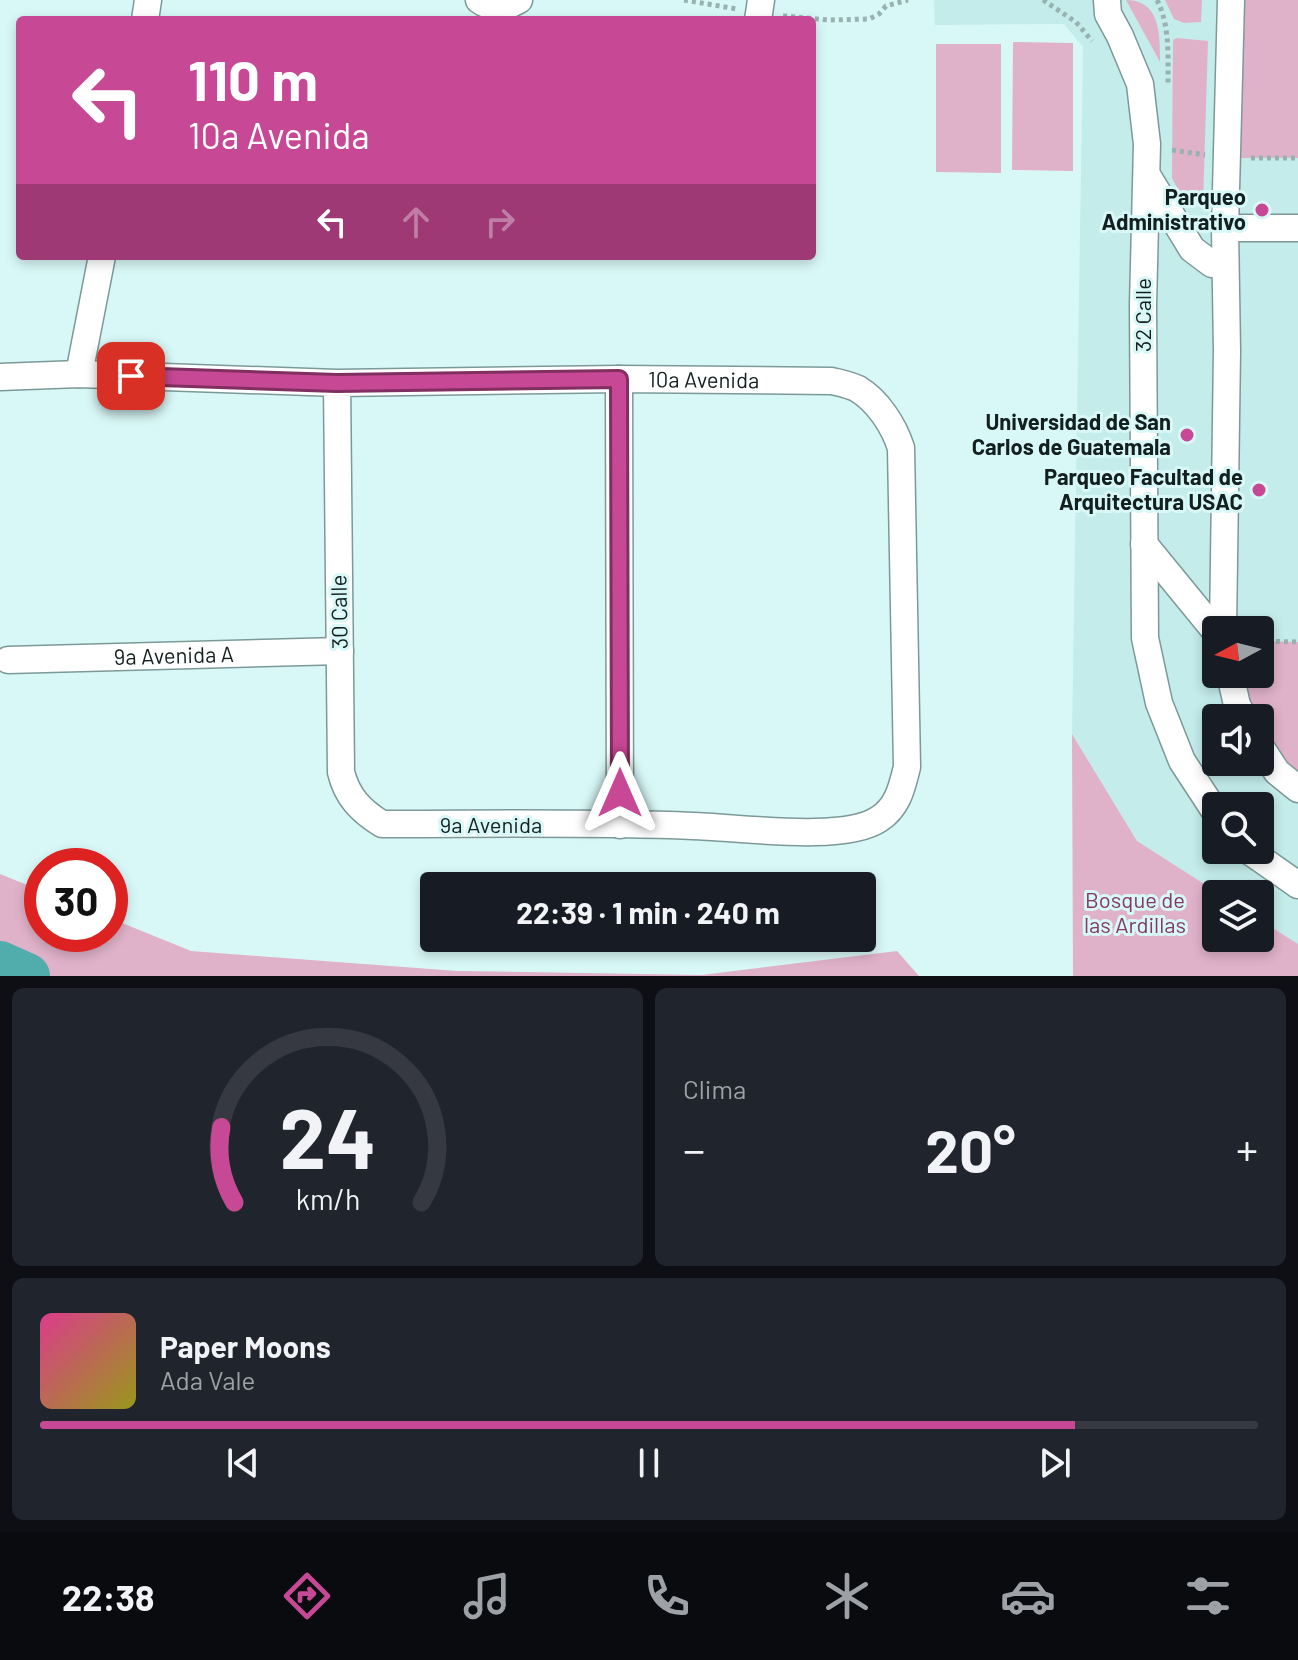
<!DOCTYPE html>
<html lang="es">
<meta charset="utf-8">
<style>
:root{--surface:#171b24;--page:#20242c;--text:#f1f3f6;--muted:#9ea1a6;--line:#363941;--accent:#c74894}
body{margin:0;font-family:Barlow,sans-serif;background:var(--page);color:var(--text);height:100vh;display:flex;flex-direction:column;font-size:30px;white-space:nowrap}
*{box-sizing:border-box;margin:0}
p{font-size:26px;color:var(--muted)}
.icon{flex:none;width:44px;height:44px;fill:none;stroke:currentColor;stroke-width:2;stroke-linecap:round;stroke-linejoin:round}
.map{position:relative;height:976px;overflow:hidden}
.details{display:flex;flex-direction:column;gap:12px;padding:12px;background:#0d0f14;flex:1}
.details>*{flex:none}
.top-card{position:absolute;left:16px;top:16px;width:800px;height:244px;border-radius:8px;box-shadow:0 4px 12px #0003;background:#c74894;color:#fff;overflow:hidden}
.needle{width:52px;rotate:263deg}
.tools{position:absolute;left:1202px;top:616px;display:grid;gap:16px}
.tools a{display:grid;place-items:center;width:72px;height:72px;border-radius:8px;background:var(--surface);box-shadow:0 4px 12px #0003;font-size:40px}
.speed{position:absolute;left:24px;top:848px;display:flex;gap:16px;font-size:40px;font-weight:700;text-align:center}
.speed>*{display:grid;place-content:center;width:104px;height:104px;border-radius:50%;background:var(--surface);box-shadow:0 4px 12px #0003;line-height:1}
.speed .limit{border:12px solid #d22;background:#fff;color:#111}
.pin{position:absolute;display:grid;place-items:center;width:68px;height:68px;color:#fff;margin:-34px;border-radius:16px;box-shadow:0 4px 12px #0006}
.me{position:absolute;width:88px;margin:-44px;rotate:0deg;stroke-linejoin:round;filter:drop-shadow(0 0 6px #0008)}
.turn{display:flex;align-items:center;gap:28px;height:168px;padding:0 40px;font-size:36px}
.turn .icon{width:104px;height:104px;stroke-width:2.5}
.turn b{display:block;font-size:56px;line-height:68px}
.lanes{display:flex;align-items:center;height:76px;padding:0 40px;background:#0003;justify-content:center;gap:40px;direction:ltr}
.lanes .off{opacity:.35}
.big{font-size:60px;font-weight:700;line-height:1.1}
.details .tile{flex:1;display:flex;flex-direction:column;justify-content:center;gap:12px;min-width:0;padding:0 28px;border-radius:12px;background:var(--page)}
.details .dial{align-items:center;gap:0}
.dial svg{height:208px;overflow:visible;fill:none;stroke:var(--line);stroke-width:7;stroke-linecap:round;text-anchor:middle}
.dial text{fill:var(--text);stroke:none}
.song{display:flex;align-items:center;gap:24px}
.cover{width:96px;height:96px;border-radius:12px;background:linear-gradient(135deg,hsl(330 70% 55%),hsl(60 70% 35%))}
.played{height:8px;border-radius:4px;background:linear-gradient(90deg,var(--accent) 85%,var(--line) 85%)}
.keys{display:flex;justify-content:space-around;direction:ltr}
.heat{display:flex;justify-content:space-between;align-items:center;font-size:44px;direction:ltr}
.details .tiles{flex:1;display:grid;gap:12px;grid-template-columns:1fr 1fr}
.tile:last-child{grid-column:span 2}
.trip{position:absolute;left:420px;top:872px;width:456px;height:80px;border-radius:8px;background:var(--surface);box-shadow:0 4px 12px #0003;font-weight:700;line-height:80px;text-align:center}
.dock{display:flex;height:128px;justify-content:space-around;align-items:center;background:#090b0e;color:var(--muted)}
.dock .icon{width:56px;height:56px}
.dock .active{color:var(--accent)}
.dock b{font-size:36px;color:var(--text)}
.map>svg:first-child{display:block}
</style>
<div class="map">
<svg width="1298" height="976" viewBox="0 0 1298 976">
<rect width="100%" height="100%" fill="#d8f8f7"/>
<path fill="#c3eceb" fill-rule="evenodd" d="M934,0H1298V944L1260,920V894H1220L1137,841L1072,734L1083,47L1064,24L935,25ZM1216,630H1260V674H1216ZM1216,718H1260V762H1216ZM1216,806H1260V850H1216Z"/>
<path fill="#e0b2c9" d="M1126,0C1161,0 1160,36 1160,62Z
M1165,0H1202L1201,22L1184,23L1174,19Z
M1231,0H1298V158H1227Z
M1177,38L1208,41L1203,204L1182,197L1172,178L1173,40Z
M1013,42L1073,43V171L1012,170Z
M936,44H1001V173L936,172Z
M1260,641L1298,642V787L1260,743V718H1246L1227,674H1260Z
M1072,734L1137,841L1220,894H1216V938H1260V920L1298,944V976H1073Z
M0,874L42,891V934H110V918L191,951L457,971L702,975L897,951L919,976H0Z"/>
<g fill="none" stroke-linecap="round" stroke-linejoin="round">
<path stroke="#51adac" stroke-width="46" d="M0,964L27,976"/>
<g stroke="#7c9998" stroke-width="29">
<g id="minor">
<path d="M479,0C491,9 506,8 519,0"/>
<path d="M1107,0L1108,14L1120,36L1140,84L1147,144L1143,305L1145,638L1159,703L1182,761L1216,813"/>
<path d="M145,20L148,0"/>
<path d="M758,20L761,0"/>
<path d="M1147,175L1192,249L1212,264L1225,265"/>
<path d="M1225,228H1298"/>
<path d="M79,374L102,256"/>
<path id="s1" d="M0,377L79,374L337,383L619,379L832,381C840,383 850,385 858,389C878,401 894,426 901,448L907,767C902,787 898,807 879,819C844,843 737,827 693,826C590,822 486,824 382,824C361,811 347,797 341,772L337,383"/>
<path d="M619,379L620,825"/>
<path d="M1144,544L1216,632"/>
<path d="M1223,630L1227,351L1225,228L1231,0"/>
<path id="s2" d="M8,660L340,651"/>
<path d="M1230,674L1237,705L1244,718"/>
<path d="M1260,746L1277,772L1298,789"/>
<path d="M1248,850L1298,885"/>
</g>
</g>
<path stroke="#98b2b1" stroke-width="5" stroke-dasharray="4 4" stroke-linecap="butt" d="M684,0L737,9
M1043,0L1076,22L1092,41
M1157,0C1170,25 1168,57 1168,85
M783,16L829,20L869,19L879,14L886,6L908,0
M1172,150L1205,155
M1251,158H1298
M1260,641L1298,642"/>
<use href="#minor" stroke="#fff" stroke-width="26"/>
</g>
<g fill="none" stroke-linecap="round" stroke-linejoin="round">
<g stroke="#812f60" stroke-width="20">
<path id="route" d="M131,376L337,383L619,379L620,793"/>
</g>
<use href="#route" stroke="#c74894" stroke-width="14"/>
</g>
<g fill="#c74894" stroke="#d8f8f7" stroke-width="3">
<circle cx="1262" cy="210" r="8"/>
<circle cx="1187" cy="435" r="8"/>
<circle cx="1259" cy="490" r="8"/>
</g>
<g text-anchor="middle" stroke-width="6" stroke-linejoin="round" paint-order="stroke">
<g font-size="22" font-weight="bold" fill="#141f1f" stroke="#d8f8f7" text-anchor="end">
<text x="1246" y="205">Parqueo<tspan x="1246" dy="25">Administrativo</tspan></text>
<text x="1171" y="430">Universidad de San<tspan x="1171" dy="25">Carlos de Guatemala</tspan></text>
<text x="1243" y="485">Parqueo Facultad de<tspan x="1243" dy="25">Arquitectura USAC</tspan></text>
</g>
<g font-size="22" fill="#141f1f" stroke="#d8f8f7">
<text transform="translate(1143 315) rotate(-90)" y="8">32 Calle</text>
<text dy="8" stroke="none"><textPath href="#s1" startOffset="704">10a Avenida</textPath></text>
<text transform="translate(339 612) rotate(-91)" y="8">30 Calle</text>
<text dy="8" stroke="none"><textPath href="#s2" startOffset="166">9a Avenida A</textPath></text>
<text x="491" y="833">9a Avenida</text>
</g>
<g font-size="22" fill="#853864" stroke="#d8f8f7">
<text x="1135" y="908">Bosque de<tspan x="1135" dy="25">las Ardillas</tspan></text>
</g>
</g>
</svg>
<div class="tools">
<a><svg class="needle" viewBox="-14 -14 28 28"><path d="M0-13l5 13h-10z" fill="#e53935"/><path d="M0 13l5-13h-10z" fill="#9ea1a6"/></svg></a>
<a><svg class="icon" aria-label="sound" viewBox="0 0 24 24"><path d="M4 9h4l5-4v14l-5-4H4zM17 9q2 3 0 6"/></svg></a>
<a><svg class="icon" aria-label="search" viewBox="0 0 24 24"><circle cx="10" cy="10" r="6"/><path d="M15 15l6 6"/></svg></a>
<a><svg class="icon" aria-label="layers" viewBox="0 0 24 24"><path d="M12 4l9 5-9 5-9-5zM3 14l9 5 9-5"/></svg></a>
</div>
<div class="speed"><div class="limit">30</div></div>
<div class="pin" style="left:131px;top:376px;background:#d93025"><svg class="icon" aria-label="arrive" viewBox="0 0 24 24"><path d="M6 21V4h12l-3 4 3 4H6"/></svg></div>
<svg class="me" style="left:620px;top:793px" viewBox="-20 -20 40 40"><path d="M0-17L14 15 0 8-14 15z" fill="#c74894" stroke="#fff" stroke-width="4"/></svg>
<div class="trip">22:39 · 1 min · 240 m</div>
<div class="top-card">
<div class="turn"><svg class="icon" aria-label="left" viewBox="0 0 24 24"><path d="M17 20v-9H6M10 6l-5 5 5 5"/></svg><div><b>110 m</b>10a Avenida</div></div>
<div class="lanes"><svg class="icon" aria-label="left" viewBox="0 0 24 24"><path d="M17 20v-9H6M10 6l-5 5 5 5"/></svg><svg class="icon off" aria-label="ahead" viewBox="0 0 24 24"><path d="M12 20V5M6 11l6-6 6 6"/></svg><svg class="icon off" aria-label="right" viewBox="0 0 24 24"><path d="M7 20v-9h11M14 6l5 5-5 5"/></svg></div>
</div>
</div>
<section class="details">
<div class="tiles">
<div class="tile dial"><svg viewBox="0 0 100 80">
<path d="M14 69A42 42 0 1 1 86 69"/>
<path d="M14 69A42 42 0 0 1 9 40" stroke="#c74894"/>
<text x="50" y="56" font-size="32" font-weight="700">24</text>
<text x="50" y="72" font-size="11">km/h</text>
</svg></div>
<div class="tile"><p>Clima</p>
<div class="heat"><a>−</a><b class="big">20°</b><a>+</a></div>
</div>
<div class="tile">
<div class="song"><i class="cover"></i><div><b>Paper Moons</b><p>Ada Vale</p></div></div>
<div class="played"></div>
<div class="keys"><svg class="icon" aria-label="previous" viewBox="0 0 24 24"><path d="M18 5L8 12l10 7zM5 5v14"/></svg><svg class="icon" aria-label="pause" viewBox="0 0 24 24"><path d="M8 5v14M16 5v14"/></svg><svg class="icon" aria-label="next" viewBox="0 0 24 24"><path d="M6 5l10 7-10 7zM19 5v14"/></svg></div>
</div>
</div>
</section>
<nav class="dock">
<b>22:38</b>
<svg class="icon active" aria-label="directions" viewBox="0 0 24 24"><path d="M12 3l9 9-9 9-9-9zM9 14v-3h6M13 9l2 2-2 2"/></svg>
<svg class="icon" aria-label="music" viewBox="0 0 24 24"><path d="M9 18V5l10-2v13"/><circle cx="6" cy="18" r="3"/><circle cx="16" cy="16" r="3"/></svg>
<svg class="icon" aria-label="phone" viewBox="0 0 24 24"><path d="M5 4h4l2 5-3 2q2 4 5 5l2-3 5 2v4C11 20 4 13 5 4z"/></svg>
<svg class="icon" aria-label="climate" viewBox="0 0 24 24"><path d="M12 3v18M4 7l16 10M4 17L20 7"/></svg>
<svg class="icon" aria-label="car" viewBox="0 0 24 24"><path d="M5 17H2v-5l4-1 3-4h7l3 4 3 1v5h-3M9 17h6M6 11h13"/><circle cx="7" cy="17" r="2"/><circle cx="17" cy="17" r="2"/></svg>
<svg class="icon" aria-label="filters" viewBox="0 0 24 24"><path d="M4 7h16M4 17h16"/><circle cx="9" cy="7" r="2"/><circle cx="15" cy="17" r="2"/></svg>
</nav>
